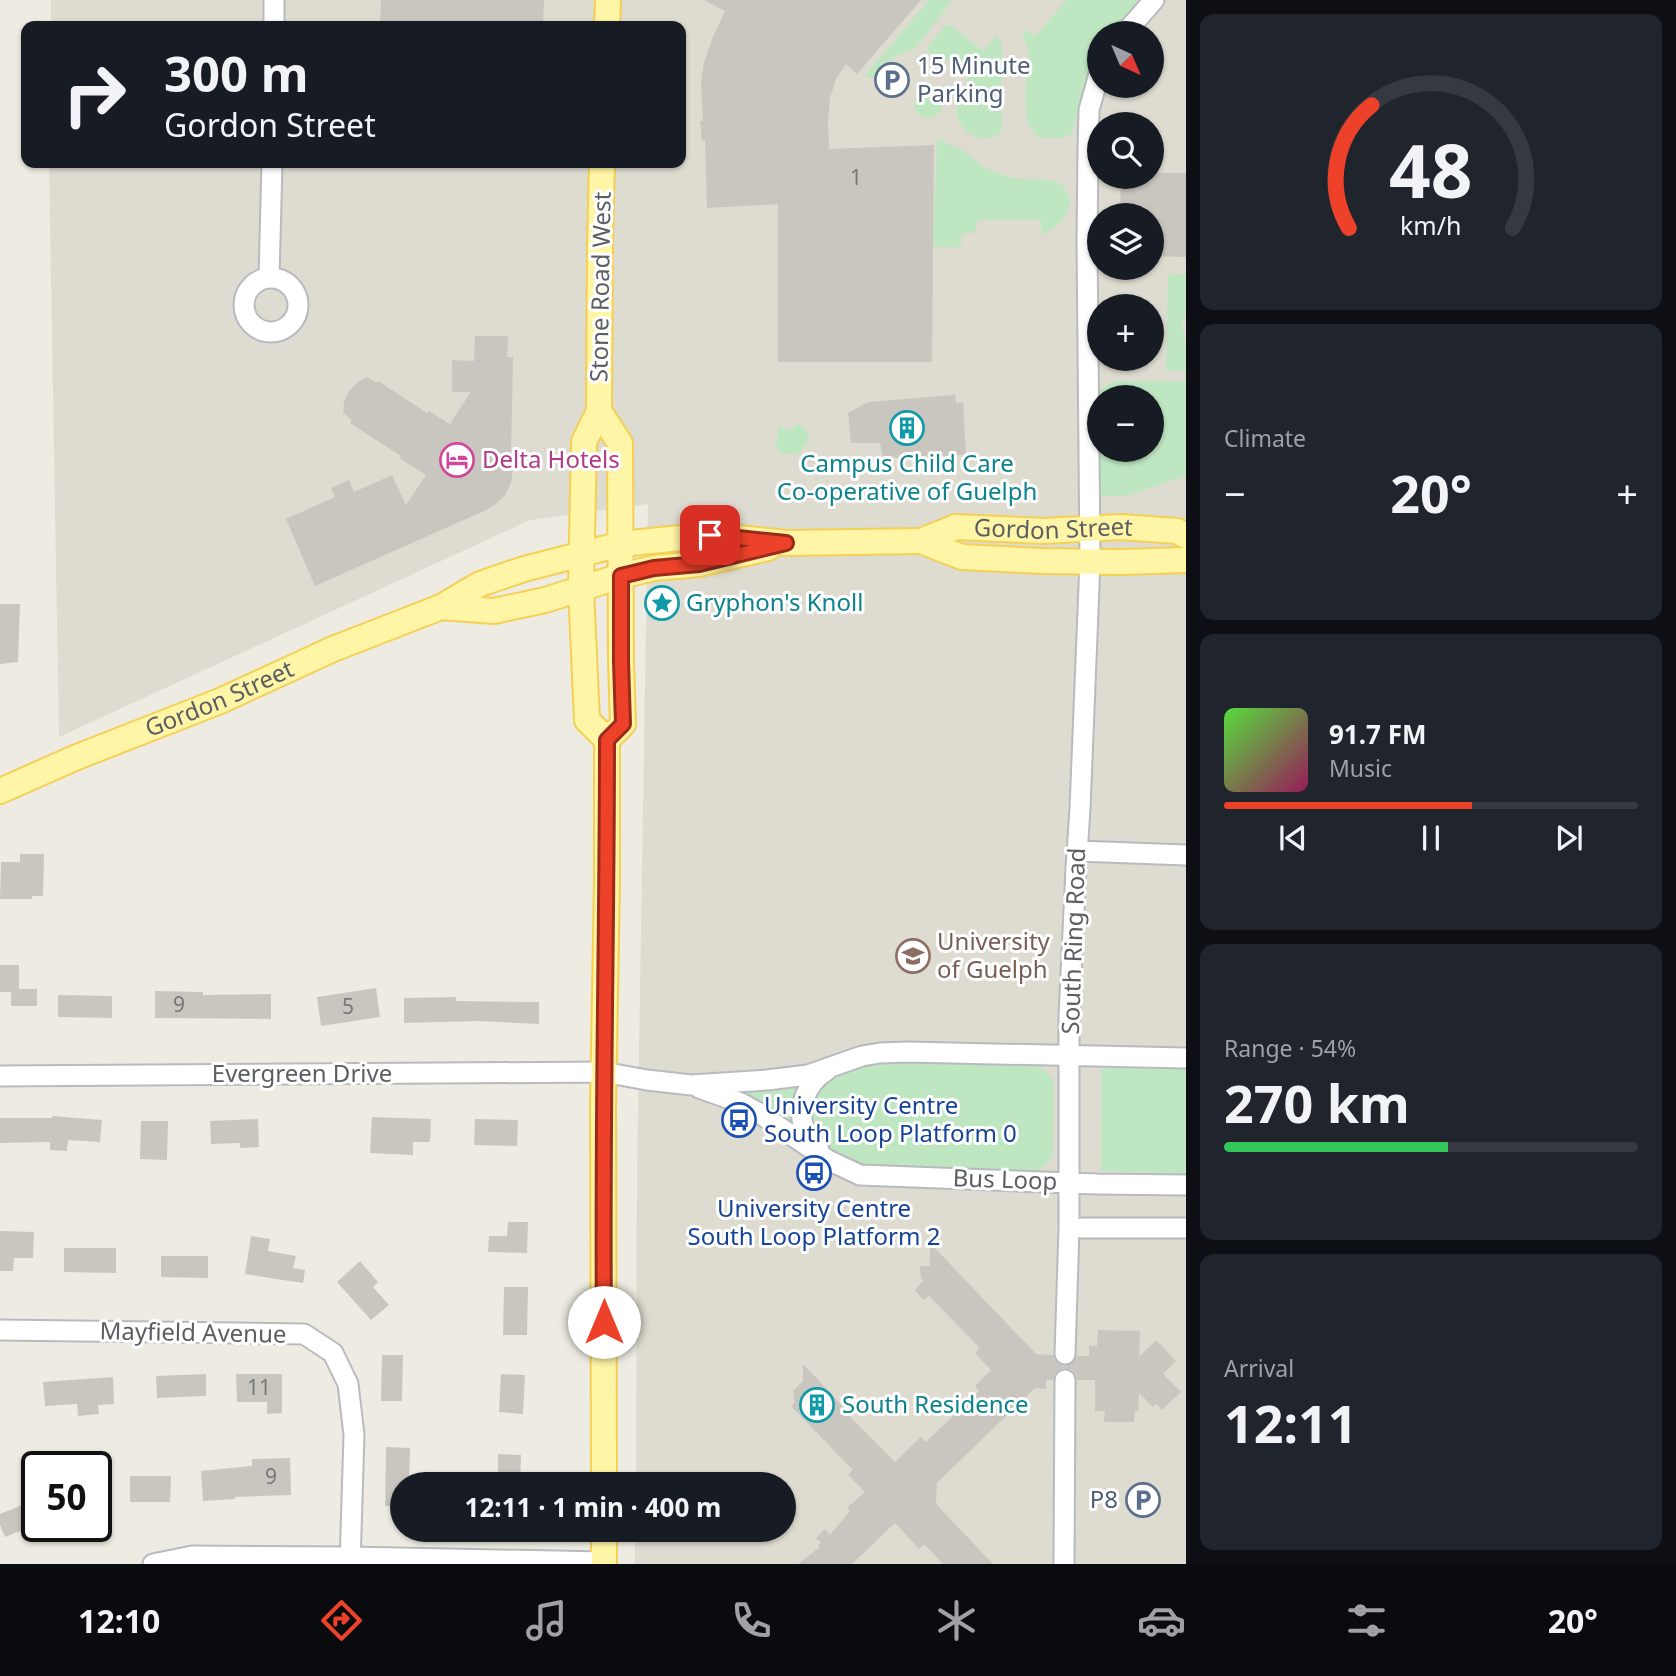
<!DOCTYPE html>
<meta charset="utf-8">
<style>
:root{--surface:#171b24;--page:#20242c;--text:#f1f3f6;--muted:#9ea1a6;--line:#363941;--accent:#ed4229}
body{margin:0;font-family:"Noto Sans",sans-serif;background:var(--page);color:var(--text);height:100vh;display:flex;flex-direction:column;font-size:26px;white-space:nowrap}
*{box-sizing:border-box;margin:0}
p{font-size:23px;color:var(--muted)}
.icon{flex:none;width:38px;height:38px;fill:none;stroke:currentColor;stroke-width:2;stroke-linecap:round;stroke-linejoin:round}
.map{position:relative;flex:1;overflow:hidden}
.side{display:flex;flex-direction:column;gap:14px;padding:14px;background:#0d0f14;width:490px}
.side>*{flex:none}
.guide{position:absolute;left:21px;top:21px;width:665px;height:147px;border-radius:14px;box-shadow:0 2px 5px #0004;background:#171b24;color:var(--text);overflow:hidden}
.needle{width:46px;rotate:136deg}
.buttons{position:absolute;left:1087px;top:21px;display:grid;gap:14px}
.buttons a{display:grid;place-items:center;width:77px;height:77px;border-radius:50%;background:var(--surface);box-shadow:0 2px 5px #0004;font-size:35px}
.speed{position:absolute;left:21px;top:1451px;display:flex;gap:14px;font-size:35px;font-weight:700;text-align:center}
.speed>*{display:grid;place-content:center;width:91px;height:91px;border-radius:50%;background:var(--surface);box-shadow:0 2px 5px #0004;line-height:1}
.speed .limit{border:4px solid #111;border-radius:10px;background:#fff;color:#111}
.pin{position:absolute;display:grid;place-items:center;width:60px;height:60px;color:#fff;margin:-30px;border-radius:14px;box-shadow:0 4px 10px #0006}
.me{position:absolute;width:77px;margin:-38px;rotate:0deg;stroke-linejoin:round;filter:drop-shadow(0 0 5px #0008)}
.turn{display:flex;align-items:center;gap:24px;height:147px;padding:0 28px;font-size:32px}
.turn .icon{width:91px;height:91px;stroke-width:2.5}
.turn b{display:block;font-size:49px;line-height:60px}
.big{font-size:52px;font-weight:700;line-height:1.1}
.side .tile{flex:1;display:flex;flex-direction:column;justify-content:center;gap:10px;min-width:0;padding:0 24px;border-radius:14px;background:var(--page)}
.side .dial{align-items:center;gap:0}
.dial svg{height:182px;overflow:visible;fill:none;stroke:var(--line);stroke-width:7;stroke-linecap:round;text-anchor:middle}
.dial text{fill:var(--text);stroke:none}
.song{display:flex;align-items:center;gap:21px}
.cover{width:84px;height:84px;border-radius:10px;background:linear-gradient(135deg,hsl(110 70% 55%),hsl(330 70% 35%))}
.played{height:7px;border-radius:4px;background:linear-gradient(90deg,var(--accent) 60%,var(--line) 60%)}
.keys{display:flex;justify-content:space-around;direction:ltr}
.heat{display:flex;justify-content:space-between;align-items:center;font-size:38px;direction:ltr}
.charge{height:10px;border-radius:5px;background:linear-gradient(90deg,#34c759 54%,var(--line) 0)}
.trip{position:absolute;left:390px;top:1472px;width:406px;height:70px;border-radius:35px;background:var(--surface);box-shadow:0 2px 5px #0004;font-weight:700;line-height:70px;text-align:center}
.tab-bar{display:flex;height:112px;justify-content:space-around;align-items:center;background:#090b0e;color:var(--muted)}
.tab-bar .icon{width:49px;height:49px}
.tab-bar .current{color:var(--accent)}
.tab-bar b{font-size:32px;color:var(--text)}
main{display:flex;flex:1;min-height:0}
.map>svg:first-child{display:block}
</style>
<main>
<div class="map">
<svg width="1186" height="1564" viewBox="0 0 1186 1564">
<rect width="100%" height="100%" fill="#eeece2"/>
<path fill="#dedbd0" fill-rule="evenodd" d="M51,0H1186V1564H635V1530H784V1484H636L637,1175L648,504L530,520L59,737L49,163H681V26H51ZM1099,33H1152V86H1099ZM1099,124H1152V177H1099ZM1099,215H1152V268H1099ZM1099,306H1152V359H1099ZM1099,397H1152V450H1099Z"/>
<path fill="#bee6c0" d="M929,0H952L916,48L897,55L883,68L877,79L864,77Z
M1066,0H1138L1111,33H1099V51L1092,63L1082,90L1072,134L1060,138L1037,137L1027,122L1025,97L1028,49L1022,32L1024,29L1035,37Z
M946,25L952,26L983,51L996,35L1002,45L1001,133C992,139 980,139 970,134C966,131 961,124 957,120V104L972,102C974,89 967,74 957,65C950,59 937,57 929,54L928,45Z
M914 104a14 14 0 1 1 28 0a14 14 0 1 1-28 0Z
M937,138L964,151L983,167L1011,178L1050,180L1063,185L1071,202C1065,222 1058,226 1041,235V220H978L975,232L961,234V247H933Z
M1186,274V313L1182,325L1186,347V371H1166L1168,275Z
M1114,381H1186V476L1126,496H1099V450H1152V397H1100V389Z
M799,423L808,432V443L797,454L781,453L776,448L778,427H781C789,432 793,430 799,423Z
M876,1062L1033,1064C1043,1069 1049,1073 1054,1083L1053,1153C1049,1163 1044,1167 1033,1172L894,1168L859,1163L833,1153L817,1139L809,1124L811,1095L827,1078L852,1068Z
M1102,1066L1186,1067V1174L1101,1171Z
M794,1085L797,1089L794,1099L793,1121L791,1122L760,1100L752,1097L747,1092V1091Z"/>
<path fill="#c9c6bf" d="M381,0H544L543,26H380Z
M704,0H921L857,74L846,64L836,79L830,98L828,122L829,149L934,145L932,362H778V204L707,208L705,140L702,141L700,121H703L701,82L704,62L713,37L725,11Z
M1152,173H1186V257L1152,256V215H1120L1121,177H1152Z
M475,336H508L507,357H513L511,456L513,469L511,483L505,495L495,505L484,511L315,586L286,519L335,497L331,488L349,480L354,492L392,475L406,505L426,475L399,458L401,456L350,423L352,420L343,413L344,402L349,391L357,383L367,377L377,383L378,381L427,413L429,411L451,425V422L471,392H452V360L474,361Z
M955,395L956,403L963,402L966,455L883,458L880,443H851L848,413L868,402Z
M0,604H20L18,662L0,664Z
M20,854H44L43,896H32V899H0L1,862H20Z
M0,965H19V989H37V1006H11V992H0Z
M376,988L380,1017L321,1026L317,997Z
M155,991L203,992V995L271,994V1019L155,1018Z
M58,995L112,996V1018L58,1017Z
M456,997V1001L539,1002V1024L479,1021L404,1023V998Z
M52,1116L102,1120L100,1142L68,1140L67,1151L50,1150V1142L0,1143V1118H52Z
M372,1117L431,1119L430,1142H413V1155L370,1153Z
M258,1119L259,1147L240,1148V1143L211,1144L210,1121Z
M475,1119L518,1120L517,1146L474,1145Z
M141,1121H168L167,1160L140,1159Z
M508,1222H528L527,1253L488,1252L489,1236H507Z
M0,1231L34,1232L33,1258H14L13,1271H0Z
M251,1236L270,1239L268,1251L296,1256L293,1268L305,1270L303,1283L245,1274Z
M930,1243L1036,1354L1053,1355L1058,1364L1065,1366L1071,1364L1077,1356H1089V1346H1097L1098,1330L1140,1331L1139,1357L1156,1340L1176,1361L1163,1374L1181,1392L1162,1410L1156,1404L1153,1407L1139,1393L1138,1411H1135L1134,1422H1104L1105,1411H1095V1380H1077L1076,1375L1072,1370L1064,1368L1060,1369L1055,1373L1053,1380H1046V1389L1035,1388L937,1483L936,1504L993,1564H943L924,1544L919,1549L895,1523L852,1564H798L820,1547L818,1545L821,1543L816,1538L825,1529L830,1535L850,1511L847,1508L865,1492L848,1475L853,1470L851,1468L791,1406L795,1402L794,1400L793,1391L803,1381V1364L850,1414L848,1415L895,1462L921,1437L926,1442L957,1412L979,1391L975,1386L991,1370L975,1353L979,1349L978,1346L929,1296L924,1300L915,1291L923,1280L921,1278L920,1266H930Z
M64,1248H116V1273L64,1272Z
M161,1256H208V1278L161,1277Z
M360,1261L378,1282L373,1287L389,1305L371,1320L337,1282Z
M504,1287H528L527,1335H503Z
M382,1355H403L402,1401H381Z
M206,1374V1396L157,1398L156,1376Z
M236,1374H282V1413L267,1414V1402H237Z
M501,1374L525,1375L523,1414L499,1412Z
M113,1377L114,1404L98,1405L99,1414L78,1416L77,1404L45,1406L43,1382Z
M386,1447L410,1448L409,1484H402V1506H385Z
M498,1454L521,1455L520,1484H498Z
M290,1458L291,1495L235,1497V1499L203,1501L201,1471L252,1466V1459Z
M130,1476H171L170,1502H130Z
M37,1499V1524L5,1537L0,1525V1514Z"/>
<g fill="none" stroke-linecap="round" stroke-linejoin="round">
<g stroke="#b8babf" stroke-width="23">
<path id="minor" d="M274,26V0
M1125,33L1154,0
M244 305a27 27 0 1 1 54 0a27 27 0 1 1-54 0Z
M269,278L272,163
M1077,851L1186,855
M0,1076L603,1072L647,1080L691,1085L767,1080L808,1075L862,1056L880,1053L907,1052L1186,1058
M699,1088L741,1103L759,1113L828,1160L860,1175L1097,1184L1186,1185
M819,1150C816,1145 811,1141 808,1136C794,1113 805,1084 826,1071
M1082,1228H1186
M0,1330L304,1334L333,1353L348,1384L354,1435L350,1564
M1065,1354L1069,1228V1016L1076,868L1080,809L1090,561L1087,240L1088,148L1089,110L1099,74
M153,1564L192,1556L351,1557L604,1562
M1064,1564L1065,1380"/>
</g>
<g stroke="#f4d055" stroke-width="28">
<g id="major">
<path d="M607,26L608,0"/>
<path d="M602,163L600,243L599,411L584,442L581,589L587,720L607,740V880L603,1107L604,1484"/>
<path d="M599,411L620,443L621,661L623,724L607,740"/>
<path d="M921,541L962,557L1043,561L1120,562L1186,560"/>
<path d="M441,607L494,611L545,600L621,576L654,568L699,564L768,548"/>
<path id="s1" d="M0,791L77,757L220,701L333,649L441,607L480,584L524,569L621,544L710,535L786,543L921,541L956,527L1043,531L1121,527L1177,531L1186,536"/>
<path d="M604,1530V1564"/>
</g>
</g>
<use href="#minor" stroke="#fff" stroke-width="19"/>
<use href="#major" stroke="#fff5a6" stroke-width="24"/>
</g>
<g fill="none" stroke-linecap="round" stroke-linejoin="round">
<g stroke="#9a2b1b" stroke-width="18">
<path id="route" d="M604,1322C602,1128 607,934 607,740L623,724L621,661V576L654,568L699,564L786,543L710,535"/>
</g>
<use href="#route" stroke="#ed4229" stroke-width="12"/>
</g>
<defs>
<g id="parking-ring" transform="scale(1.75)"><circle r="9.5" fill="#fff" stroke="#5c6f8a" stroke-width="1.5"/><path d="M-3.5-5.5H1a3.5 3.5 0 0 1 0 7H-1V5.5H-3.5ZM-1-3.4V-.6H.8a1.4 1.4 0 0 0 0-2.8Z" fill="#5c6f8a"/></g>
<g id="building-ring" transform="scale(1.75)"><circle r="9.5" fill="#fff" stroke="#0f9aa8" stroke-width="1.5"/><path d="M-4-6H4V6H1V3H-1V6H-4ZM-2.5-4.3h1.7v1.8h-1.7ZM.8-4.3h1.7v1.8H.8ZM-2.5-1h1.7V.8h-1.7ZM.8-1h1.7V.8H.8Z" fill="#0f9aa8"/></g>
<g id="hotel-ring" transform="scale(1.75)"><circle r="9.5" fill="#fff" stroke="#d1479c" stroke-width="1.5"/><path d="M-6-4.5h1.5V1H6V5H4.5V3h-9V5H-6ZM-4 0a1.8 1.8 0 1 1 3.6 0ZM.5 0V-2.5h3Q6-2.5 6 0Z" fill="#d1479c"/></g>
<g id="sight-ring" transform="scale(1.75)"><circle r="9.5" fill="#fff" stroke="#0f9aa8" stroke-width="1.5"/><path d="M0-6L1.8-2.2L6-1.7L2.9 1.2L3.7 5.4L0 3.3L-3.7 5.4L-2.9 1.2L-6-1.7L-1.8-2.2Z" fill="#0f9aa8"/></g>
<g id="university-ring" transform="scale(1.75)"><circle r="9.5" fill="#fff" stroke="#8d6e63" stroke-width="1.5"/><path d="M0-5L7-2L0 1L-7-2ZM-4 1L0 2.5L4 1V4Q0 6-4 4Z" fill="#8d6e63"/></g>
<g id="bus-ring" transform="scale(1.75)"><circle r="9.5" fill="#fff" stroke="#1a4fb4" stroke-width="1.5"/><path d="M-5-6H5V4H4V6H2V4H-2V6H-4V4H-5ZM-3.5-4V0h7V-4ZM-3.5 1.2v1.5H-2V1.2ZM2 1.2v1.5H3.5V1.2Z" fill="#1a4fb4"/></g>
</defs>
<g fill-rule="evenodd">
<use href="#parking-ring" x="892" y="80"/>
<use href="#building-ring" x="907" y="428"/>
<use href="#hotel-ring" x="457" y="460"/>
<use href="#sight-ring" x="662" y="603"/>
<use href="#university-ring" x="913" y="956"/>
<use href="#bus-ring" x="739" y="1120"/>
<use href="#bus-ring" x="814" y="1173"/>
<use href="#building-ring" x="817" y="1405"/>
<use href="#parking-ring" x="1143" y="1500"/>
</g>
<g text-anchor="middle" stroke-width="6" stroke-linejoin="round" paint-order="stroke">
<g font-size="21" fill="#76787a">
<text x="856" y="185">1</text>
<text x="179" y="1012">9</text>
<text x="348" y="1014">5</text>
<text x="259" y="1395">11</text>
<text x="271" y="1484">9</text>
</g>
<g font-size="24" fill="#4e5e75" stroke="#fff" text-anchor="start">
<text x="917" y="74">15 Minute<tspan x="917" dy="28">Parking</tspan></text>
<text x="1118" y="1508" text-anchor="end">P8</text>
</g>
<g font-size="24" fill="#5b5e63" stroke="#fff">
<text transform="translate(601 287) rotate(-89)" y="8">Stone Road West</text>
<text dy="8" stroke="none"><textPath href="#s1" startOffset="1106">Gordon Street</textPath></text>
<text dy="8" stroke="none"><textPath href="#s1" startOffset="238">Gordon Street</textPath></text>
<text transform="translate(1074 941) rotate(-88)" y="8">South Ring Road</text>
<text x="302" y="1082">Evergreen Drive</text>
<text transform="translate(1005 1180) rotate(2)" y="8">Bus Loop</text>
<text transform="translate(193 1333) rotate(1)" y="8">Mayfield Avenue</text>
</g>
<g font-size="24" fill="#b23c85" stroke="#fff" text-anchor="start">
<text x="482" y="468">Delta Hotels</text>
</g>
<g font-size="24" fill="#0d838f" stroke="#fff" text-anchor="start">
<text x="907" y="472" text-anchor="middle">Campus Child Care<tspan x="907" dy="28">Co-operative of Guelph</tspan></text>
<text x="686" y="611">Gryphon's Knoll</text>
<text x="842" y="1413">South Residence</text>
</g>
<g font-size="24" fill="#785e54" stroke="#fff" text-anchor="start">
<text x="937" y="950">University<tspan x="937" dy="28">of Guelph</tspan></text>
</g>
<g font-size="24" fill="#164399" stroke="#fff" text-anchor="start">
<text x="764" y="1114">University Centre<tspan x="764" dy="28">South Loop Platform 0</tspan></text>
<text x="814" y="1217" text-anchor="middle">University Centre<tspan x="814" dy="28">South Loop Platform 2</tspan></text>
</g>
</g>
</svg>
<div class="buttons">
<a><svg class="needle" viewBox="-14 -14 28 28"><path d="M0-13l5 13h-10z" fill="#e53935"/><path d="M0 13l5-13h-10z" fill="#9ea1a6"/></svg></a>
<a><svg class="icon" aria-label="search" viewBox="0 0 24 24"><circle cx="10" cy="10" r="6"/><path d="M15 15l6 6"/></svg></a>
<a><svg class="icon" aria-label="layers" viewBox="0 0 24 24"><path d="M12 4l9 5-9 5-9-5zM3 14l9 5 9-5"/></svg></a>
<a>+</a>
<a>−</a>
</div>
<div class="speed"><div class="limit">50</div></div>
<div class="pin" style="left:710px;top:535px;background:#d93025"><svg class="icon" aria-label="arrive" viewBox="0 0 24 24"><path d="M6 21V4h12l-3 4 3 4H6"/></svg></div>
<svg class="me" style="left:604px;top:1322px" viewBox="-20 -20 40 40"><circle r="19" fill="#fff"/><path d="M0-13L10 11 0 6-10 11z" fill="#ed4229"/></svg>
<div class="trip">12:11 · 1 min · 400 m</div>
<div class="guide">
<div class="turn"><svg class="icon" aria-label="right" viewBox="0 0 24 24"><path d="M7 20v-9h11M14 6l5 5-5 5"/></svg><div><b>300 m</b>Gordon Street</div></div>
</div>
</div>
<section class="side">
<div class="tile dial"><svg viewBox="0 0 100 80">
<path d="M14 69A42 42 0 1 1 86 69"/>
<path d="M14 69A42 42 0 0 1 24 15" stroke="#ed4229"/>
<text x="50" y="56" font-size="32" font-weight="700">48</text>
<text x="50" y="72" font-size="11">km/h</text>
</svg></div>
<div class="tile"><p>Climate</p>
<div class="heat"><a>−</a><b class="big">20°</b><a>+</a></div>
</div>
<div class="tile">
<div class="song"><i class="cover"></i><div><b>91.7 FM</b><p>Music</p></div></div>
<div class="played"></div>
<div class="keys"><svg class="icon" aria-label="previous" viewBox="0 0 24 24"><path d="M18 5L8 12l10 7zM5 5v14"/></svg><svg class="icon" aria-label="pause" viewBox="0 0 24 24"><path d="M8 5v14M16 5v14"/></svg><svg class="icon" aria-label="next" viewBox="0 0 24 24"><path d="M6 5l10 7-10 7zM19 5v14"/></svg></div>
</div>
<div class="tile"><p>Range · 54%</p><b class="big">270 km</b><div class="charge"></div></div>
<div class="tile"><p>Arrival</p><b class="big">12:11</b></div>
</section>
</main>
<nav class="tab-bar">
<b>12:10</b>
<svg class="icon current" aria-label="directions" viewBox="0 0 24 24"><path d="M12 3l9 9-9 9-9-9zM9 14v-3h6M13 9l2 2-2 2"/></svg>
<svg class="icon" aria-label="music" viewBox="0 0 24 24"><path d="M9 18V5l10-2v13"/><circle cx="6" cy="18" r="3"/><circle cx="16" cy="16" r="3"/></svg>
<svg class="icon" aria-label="phone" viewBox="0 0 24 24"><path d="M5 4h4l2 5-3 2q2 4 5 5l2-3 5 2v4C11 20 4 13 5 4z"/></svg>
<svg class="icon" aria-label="climate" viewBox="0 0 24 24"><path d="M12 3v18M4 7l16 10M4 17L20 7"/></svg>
<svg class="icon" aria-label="car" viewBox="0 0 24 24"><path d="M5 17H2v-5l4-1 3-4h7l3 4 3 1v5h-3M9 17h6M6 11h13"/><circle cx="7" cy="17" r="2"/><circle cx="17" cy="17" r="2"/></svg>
<svg class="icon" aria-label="filters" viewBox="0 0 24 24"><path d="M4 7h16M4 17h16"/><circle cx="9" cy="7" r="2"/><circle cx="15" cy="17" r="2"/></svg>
<b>20°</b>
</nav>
